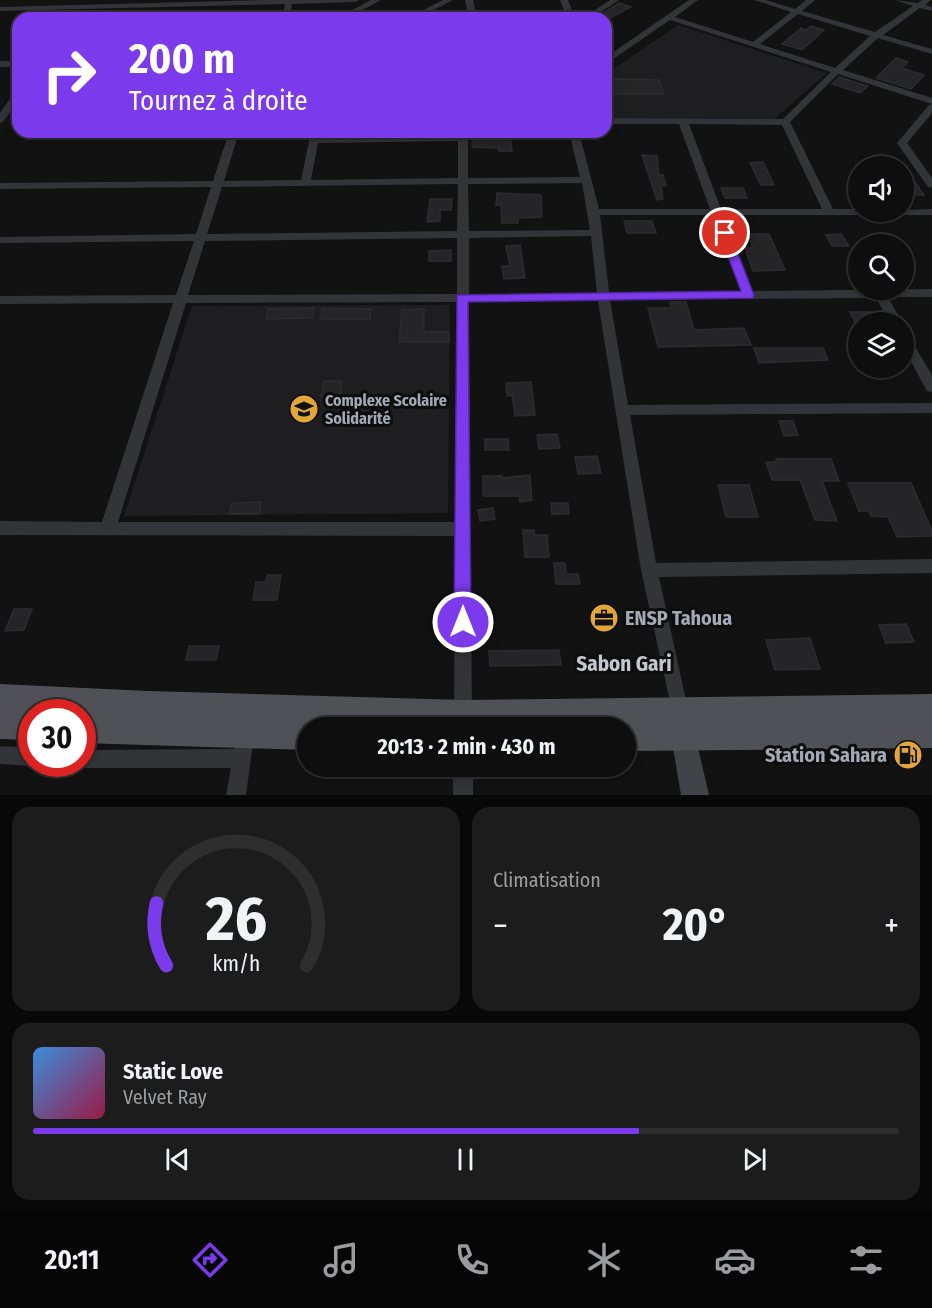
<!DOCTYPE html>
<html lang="fr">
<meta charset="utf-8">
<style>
:root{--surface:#0e0e0e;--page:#1c1c1c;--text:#f1f3f6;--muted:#9b9c9e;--line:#2e2e2e;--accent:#7c3aed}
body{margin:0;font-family:"Fira Sans Condensed",sans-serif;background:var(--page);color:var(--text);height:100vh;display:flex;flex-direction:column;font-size:22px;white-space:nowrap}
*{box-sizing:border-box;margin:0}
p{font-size:20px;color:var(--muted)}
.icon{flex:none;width:33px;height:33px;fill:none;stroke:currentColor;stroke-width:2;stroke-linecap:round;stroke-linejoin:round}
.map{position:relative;height:795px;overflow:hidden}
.drawer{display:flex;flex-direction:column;gap:12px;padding:12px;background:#080808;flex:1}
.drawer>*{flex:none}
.guide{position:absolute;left:12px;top:12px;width:600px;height:126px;border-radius:18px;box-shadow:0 3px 9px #0003,0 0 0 2px var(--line);background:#7c3aed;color:#fff;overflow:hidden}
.tools{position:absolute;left:848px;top:156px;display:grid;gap:12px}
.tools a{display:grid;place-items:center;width:66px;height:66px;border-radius:50%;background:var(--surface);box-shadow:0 3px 9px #0003,0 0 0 2px var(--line);font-size:30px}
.speed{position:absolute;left:18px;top:699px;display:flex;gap:12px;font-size:30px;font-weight:700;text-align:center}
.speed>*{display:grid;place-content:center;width:78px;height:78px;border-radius:50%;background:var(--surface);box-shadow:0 3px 9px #0003,0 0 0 2px var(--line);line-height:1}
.speed .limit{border:9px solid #d22;background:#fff;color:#111}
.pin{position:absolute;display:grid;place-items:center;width:51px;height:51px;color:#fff;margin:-26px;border:3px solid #fff;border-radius:50%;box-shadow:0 2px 6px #0007}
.me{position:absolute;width:66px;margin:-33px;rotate:0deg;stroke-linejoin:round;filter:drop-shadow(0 0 4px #0008)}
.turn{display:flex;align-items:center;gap:21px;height:126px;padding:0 18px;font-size:27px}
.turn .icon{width:78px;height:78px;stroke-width:2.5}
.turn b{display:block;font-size:42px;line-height:51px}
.big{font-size:45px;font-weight:700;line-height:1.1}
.drawer .widget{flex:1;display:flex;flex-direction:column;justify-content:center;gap:9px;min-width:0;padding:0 21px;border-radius:18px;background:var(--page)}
.drawer .dial{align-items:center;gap:0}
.dial svg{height:156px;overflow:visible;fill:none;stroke:var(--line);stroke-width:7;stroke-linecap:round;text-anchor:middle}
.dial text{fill:var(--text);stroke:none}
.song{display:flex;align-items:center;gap:18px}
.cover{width:72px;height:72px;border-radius:9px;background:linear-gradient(135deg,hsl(210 70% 55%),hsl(340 70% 35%))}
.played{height:6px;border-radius:3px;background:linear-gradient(90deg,var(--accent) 70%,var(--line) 70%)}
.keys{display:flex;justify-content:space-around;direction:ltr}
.heat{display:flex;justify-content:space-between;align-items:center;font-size:33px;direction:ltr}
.drawer .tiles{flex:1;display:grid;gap:12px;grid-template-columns:1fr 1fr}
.widget:last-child{grid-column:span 2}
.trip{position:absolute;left:297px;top:717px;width:339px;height:60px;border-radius:30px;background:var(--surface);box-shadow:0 3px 9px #0003,0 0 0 2px var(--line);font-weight:700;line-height:60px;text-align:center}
.tabs{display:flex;height:96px;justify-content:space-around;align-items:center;background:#060606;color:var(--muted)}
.tabs .icon{width:42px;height:42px}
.tabs .current{color:var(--accent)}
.tabs b{font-size:27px;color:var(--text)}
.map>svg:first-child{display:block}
</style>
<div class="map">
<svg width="932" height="795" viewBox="0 0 932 795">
<rect width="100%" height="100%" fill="#121213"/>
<path fill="#1e1e20" d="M678,25L827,73L774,119L606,118V74Z
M450,305L448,513L124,516L192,306Z"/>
<path fill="#252527" stroke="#2c2c2f" stroke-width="1.5" d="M619,3L631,7L606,20V18L597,17Z
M811,26L824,30L802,50L782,44L801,28L806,30Z
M896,58L908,62L902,68L924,75L911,89L876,78Z
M839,77L868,86L860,93L832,84Z
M606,79L659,80L664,94H606Z
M491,132H510L512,151H499L498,148L472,147L473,134H491Z
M642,155L657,156L659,175H663L666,186H661L663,199L657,200Z
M763,162L774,185H761L750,163Z
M903,164L922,192L924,195H903Z
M721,188H743L747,198H725Z
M497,193L541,195L542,217L518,218V223H502L501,205H496Z
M430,199H452L451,210H440V221L427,222Z
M624,221H652L656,233H627Z
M748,234H769L785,270L753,271L745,248H753Z
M841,234L849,246H832L826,235Z
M520,245L525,278L504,279L502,266H510L506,246Z
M451,250V261H429V251Z
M670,302H686L694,330L744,328L751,345L658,347L648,308H671Z
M314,308L313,318L266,319L268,309Z
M322,309H371L370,319H321Z
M424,309V332H449V342H399L402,310Z
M850,312H875L880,322H855Z
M754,348H823L828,360L759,363Z
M324,381H342L340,397H321Z
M531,382L535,415L515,416L512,395L507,396L506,383Z
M779,421H793L798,435L784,436Z
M557,434L560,448L539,449L537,435Z
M485,439H508L509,450H485Z
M597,456L601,473L578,474L575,457Z
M776,459H831L839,481H822L837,521L815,520L800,480H772L766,462H777Z
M530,475L532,500L520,502L519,496H483V476H502V478Z
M848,483H911L932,531V536L897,537L888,517L871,516L869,511H859Z
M718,485H749L758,517H726Z
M261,502L259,514H229L232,503Z
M551,503H568L569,514H552Z
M493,508L495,519L480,521L478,510Z
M523,530H534L535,535H547L549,557H525Z
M554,563H565L566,574H578L580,584H556Z
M267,575H281L277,600H253L256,582H266Z
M14,609H32L24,630L5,631Z
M906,624L914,642L886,643L879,625Z
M810,638L820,669L775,670L766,640Z
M189,646H219L216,660H186Z
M559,650L561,665L490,666L489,651Z"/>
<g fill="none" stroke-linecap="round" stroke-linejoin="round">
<path fill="#333438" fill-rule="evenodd" d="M265,0H359L355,2L292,4L290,18H282L285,4L0,11V7Z
M371,0H381L357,13L350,11Z
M443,0H453L418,18H408Z
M465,0H473L477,18H469Z
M560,0H568L575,18H567Z
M610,0H619L592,18H583Z
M689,0H698L675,17L753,42L791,12L754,0H766L795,9L806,0H815L802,11L875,32L913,6L895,0L918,3L922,0H931L925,5L932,7V11L920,8L883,35L932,49V54L878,38L843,70L932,98V104L838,74L790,122L833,209H858V212L932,209V215H723L752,291L932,289V297H888L902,322H890L876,298L610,300L628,405L932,403V413L630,415L656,563L932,559V573L659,577L689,714L686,720L680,723L674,720L641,570L598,301L469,302L472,728H454L455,536L0,535V521L102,522L173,303L0,304V296L176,295L194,241L0,243V237L196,234L211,187L0,189V183L213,181L229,132H239L224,181L301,180L311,132H319V137L458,135V132H468V178L580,177L569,132H579L599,209H710L679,124H606V118L783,119L831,72L670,20L606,64V57ZM798,14L870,36L835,68L760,44ZM689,124L782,125L822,209H721ZM458,141V178L311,180L318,143ZM582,183L590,230L469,231L468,184ZM458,184L457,231L207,234L222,187ZM600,215H713L741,291L609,292ZM591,236L597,293L469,294V238ZM457,238V294L188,295L205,241ZM457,302L455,522H118L186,303Z
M0,61H18V67H0Z
M18,91V101L3,122L0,123V113L15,92Z
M932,104V113L907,143L932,178V188L928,187L897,143L929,105Z
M903,332L907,333L932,375V392L927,391L903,347Z
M243,741L250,743L252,750L246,795H226L231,768H82L74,764H82V750L234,749L236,743Z
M0,746L32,748V764H39L32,766L0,764Z
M453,766H473V795H453Z"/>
<path fill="#414348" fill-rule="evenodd" d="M684,722L693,726L709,795H681L671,735L675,726Z"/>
<path fill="#4f5157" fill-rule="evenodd" d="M0,684L148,691L463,700L932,694V748L626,751V728L320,726L308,728V750L82,743V712H32V740L0,739Z"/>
</g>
<path fill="#7c3aed" stroke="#51269a" stroke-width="1.5" d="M725,230L730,233L754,295L753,298L468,302L471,622L469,627L463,630L457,627L454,622L457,295L741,291L719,233Z"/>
<defs>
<g id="school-disc" transform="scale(1.5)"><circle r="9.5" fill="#e2a63b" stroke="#0d0d0e"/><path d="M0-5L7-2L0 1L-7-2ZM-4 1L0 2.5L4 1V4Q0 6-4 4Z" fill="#111"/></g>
<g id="office-disc" transform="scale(1.5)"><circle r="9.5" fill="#e2a63b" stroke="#0d0d0e"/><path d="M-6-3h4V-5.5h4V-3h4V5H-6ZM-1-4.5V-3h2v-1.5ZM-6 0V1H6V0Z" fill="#111"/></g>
<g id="fuel-disc" transform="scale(1.5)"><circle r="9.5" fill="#e2a63b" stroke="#0d0d0e"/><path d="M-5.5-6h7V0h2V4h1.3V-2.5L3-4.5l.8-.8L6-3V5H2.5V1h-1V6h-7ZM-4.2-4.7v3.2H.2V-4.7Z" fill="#111"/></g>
</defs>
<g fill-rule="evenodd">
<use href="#school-disc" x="304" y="409"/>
<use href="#office-disc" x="604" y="618"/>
<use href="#fuel-disc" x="908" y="755"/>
</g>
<g text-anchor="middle" stroke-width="6" stroke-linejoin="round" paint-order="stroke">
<g font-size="16" font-weight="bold" fill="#a4a9b3" stroke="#0d0d0e" text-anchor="start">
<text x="325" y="406">Complexe Scolaire<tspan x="325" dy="18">Solidarité</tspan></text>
</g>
<g font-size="20" font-weight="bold" fill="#a4a9b3" stroke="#0d0d0e" text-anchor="start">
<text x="625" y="625">ENSP Tahoua</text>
<text x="887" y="762" text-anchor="end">Station Sahara</text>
</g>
<g font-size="21" font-weight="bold" fill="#c5c8cf" stroke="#0d0d0e">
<text x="624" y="671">Sabon Gari</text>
</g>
</g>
</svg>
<div class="tools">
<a><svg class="icon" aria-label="sound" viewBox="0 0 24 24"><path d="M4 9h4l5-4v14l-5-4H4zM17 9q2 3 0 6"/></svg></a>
<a><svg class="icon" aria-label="search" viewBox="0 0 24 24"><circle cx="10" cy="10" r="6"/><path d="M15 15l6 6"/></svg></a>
<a><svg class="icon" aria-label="layers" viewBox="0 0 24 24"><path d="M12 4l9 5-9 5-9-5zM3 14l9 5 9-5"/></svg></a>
</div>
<div class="speed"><div class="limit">30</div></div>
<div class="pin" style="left:725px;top:233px;background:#d93025"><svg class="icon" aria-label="arrive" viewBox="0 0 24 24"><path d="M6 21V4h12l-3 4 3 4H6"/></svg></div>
<svg class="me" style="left:463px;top:622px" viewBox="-20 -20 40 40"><circle r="17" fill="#7c3aed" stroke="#fff" stroke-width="3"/><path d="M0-11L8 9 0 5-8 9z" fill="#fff"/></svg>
<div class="trip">20:13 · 2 min · 430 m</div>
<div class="guide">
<div class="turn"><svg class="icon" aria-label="right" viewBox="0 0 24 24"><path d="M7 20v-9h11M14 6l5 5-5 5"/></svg><div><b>200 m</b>Tournez à droite</div></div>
</div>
</div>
<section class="drawer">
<div class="tiles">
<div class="widget dial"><svg viewBox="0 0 100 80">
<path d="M14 69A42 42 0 1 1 86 69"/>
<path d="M14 69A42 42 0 0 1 9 37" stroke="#7c3aed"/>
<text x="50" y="56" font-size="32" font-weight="700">26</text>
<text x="50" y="72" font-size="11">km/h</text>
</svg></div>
<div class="widget"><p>Climatisation</p>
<div class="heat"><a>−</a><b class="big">20°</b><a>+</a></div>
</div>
<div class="widget">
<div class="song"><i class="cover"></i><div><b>Static Love</b><p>Velvet Ray</p></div></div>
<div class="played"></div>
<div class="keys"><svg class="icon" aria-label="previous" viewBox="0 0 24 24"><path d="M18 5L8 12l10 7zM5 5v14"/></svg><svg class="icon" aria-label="pause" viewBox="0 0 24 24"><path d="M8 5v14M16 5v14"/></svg><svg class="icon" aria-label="next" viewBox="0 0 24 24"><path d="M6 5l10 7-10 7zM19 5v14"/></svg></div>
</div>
</div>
</section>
<nav class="tabs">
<b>20:11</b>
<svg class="icon current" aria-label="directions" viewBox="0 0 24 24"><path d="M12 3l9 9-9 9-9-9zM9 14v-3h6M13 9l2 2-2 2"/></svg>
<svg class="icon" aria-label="music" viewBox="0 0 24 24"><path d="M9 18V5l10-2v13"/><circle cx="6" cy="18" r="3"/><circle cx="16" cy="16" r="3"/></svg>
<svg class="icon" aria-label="phone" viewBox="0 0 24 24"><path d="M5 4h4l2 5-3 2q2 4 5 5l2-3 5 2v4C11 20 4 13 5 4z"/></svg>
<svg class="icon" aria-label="climate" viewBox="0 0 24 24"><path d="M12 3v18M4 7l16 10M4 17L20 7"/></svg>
<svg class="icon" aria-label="car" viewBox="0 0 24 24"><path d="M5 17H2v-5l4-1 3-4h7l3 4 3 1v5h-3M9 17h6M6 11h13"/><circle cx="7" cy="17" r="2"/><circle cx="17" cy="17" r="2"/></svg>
<svg class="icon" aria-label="filters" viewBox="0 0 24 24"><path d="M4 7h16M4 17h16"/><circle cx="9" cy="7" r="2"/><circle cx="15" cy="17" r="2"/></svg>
</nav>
